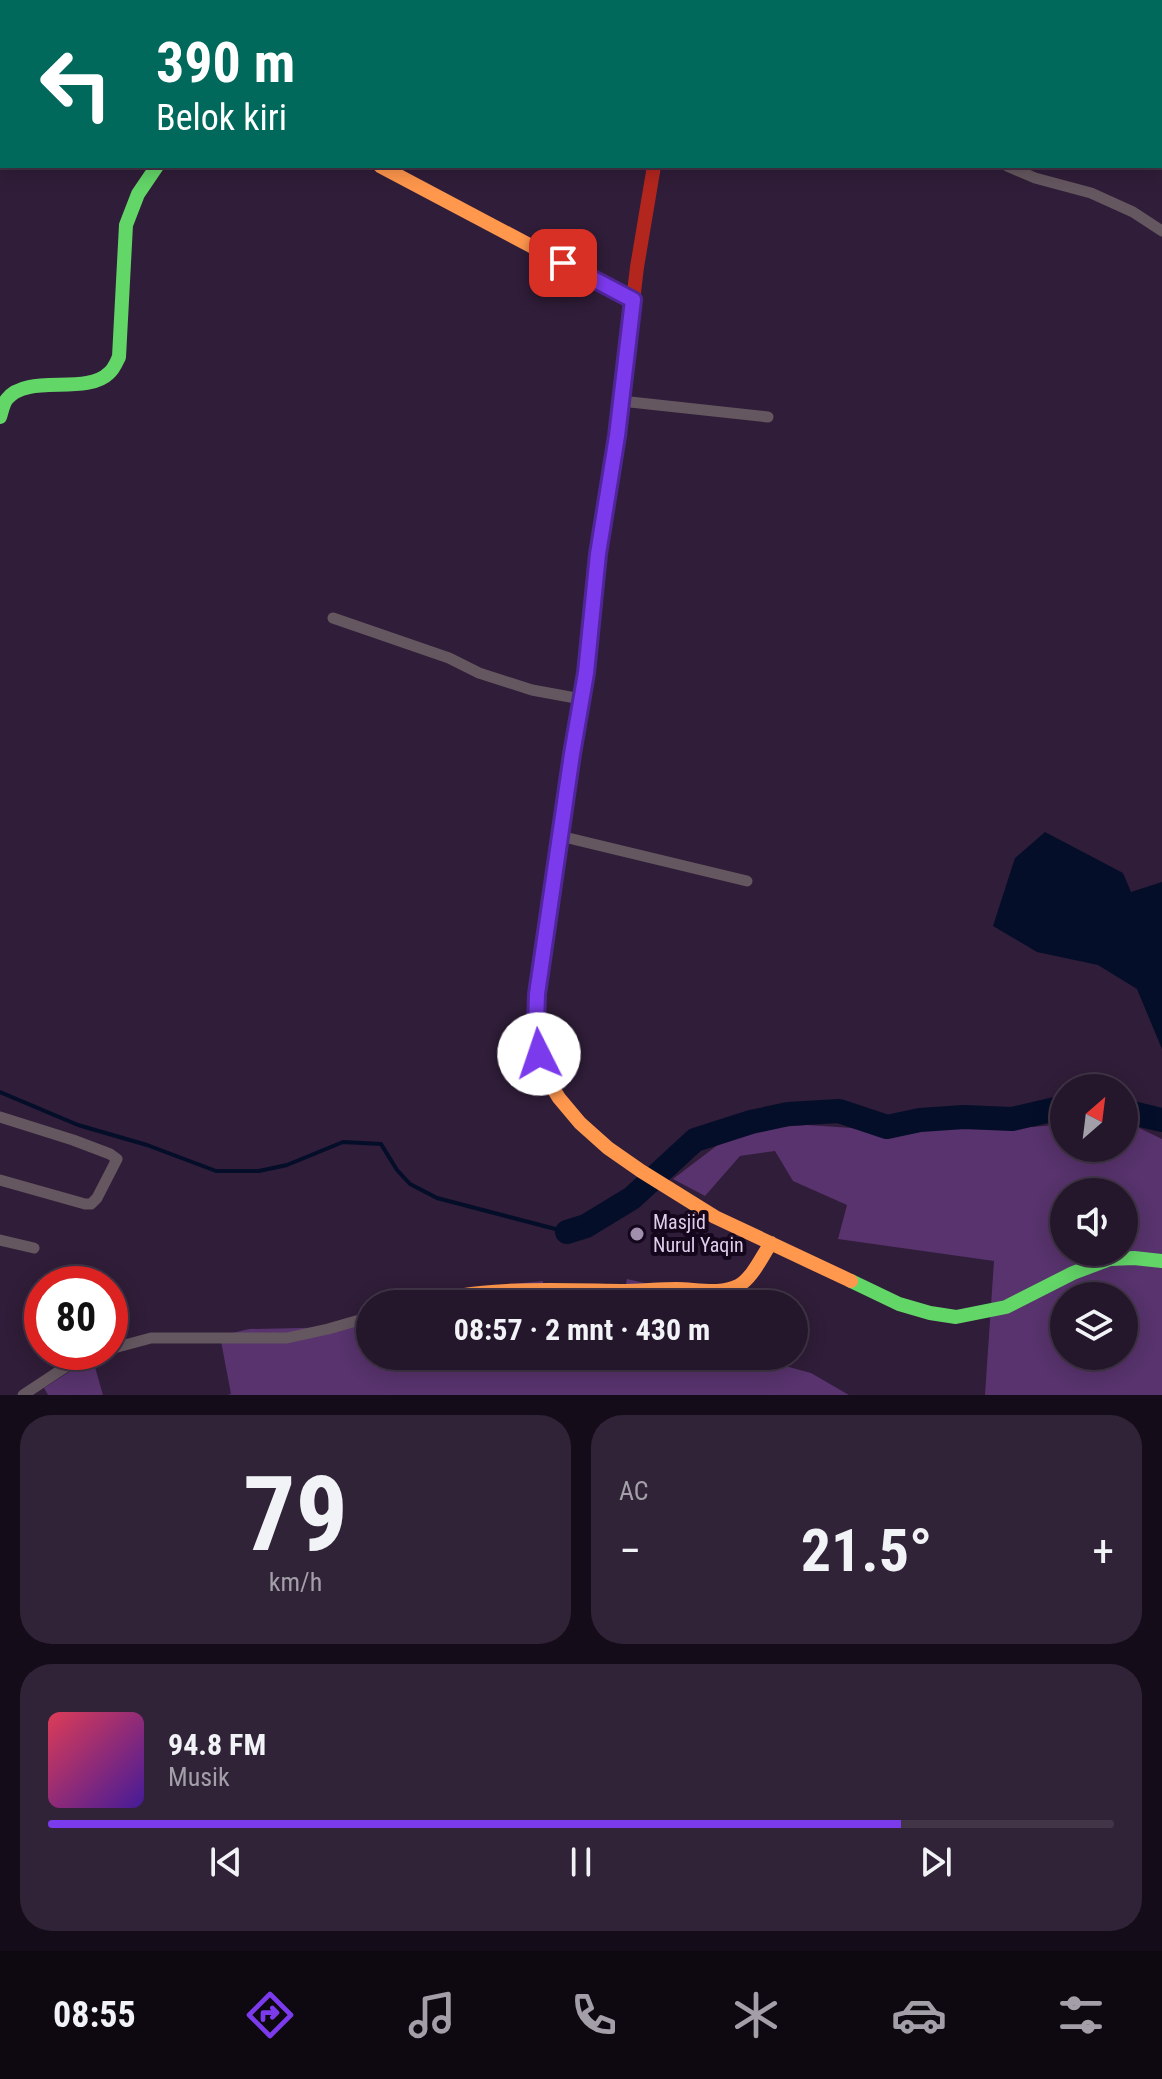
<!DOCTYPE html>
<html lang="id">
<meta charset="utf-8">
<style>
:root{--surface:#24162b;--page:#302337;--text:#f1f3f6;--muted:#a39fa9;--line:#413547;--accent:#7c3aed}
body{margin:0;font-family:"Roboto Condensed",sans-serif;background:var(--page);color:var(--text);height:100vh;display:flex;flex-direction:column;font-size:30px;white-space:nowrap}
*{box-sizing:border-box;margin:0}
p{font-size:26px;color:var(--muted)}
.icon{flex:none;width:44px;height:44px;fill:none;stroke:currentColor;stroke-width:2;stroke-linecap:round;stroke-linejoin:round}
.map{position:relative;height:1395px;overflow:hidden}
.sheet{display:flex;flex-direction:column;gap:20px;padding:20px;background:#140c18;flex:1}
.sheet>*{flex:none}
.top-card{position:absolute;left:0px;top:0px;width:1162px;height:168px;box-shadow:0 4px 20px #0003,0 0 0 2px var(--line);background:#00695c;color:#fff;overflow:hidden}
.needle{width:52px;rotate:28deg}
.controls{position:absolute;left:1050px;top:1074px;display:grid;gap:16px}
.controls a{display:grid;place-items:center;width:88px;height:88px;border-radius:50%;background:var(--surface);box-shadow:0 4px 20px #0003,0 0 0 2px var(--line);font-size:40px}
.speed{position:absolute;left:24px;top:1266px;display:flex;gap:16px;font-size:40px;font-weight:700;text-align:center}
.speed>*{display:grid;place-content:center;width:104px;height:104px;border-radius:50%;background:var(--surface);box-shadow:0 4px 20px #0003,0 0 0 2px var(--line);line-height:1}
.speed .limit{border:12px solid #d22;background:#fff;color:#111}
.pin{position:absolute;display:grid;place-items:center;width:68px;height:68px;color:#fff;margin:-34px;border-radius:16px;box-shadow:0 4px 12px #0006}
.me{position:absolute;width:88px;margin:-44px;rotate:356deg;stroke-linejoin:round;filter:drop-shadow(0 0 6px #0008)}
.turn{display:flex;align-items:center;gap:28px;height:168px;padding:0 24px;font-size:36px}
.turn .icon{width:104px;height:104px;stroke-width:2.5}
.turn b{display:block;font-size:56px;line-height:68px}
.big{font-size:60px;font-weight:700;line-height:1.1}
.sheet .widget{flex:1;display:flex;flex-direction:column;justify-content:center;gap:12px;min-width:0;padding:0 28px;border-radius:32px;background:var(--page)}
.sheet .dial{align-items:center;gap:0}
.dial b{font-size:104px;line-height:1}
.song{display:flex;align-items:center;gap:24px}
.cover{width:96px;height:96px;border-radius:12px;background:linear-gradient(135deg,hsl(350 70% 55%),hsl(260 70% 35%))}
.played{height:8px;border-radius:4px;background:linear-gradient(90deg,var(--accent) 80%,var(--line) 80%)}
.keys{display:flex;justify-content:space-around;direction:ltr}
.heat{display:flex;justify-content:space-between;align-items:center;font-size:44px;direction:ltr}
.sheet .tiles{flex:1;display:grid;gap:20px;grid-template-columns:1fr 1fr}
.widget:last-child{grid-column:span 2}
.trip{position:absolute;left:356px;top:1290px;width:452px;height:80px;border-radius:40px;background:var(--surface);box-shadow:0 4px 20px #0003,0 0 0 2px var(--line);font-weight:700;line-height:80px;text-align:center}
.menu{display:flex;height:128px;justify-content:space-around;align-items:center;background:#0e0911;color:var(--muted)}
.menu .icon{width:56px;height:56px}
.menu .selected{color:var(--accent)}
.menu b{font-size:36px;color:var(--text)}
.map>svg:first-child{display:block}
</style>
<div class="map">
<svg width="1162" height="1395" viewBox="0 0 1162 1395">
<rect width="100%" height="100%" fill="#301d39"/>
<path fill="#58336d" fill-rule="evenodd" d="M1064,1124V1148H1124V1125L1135,1126L1162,1139V1395H985L994,1261L838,1239L847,1205L793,1181L775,1151L740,1156L705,1196L673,1179L719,1144L766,1128L807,1125L852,1128L882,1135L956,1125L1033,1127ZM1064,1192H1124V1252H1064ZM1064,1296H1124V1356H1064Z
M627,1279L662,1287L663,1304H621Z
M543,1281V1304H426L493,1286Z
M370,1320V1356H748L811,1373L849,1395H227L231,1394L220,1336L249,1329L347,1327Z
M92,1357L103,1395H48L44,1388Z"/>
<path fill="#040e29" d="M1045,832L1123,873L1131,892L1162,882V1049L1137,989L1098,965L1037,952L993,926L1015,858Z"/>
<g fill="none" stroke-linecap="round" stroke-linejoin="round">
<path stroke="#040e29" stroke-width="4" d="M0,1092L78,1125L147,1145L216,1171H259L287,1165L343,1142L381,1144L397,1170L410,1184L437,1198L567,1232"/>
<path stroke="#040e29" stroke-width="24" d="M1124,1111L1162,1120
M567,1232L586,1226L632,1198L695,1140L751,1122L788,1114L839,1111L887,1127L920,1120L964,1117L1012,1119L1064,1107"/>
<path stroke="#65575f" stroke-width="11" d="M151,0L155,2
M594,0L599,2
M844,0L849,2
M1075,0L1076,2
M0,147H2
M1007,166L1035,178L1091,193L1133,212L1162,231
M621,401L768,417
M333,618L449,658L479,673L532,690L581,699
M560,836L747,881
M0,1117L73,1140L110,1154L117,1159L97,1198L91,1204H85L0,1180
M0,1240L34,1248
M110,1349L151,1338H287L328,1329L370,1317
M23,1395L82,1356L99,1352"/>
<path stroke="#63d668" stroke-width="14" d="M0,417C2,411 3,404 7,399C27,373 86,396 109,373C114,369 116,363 119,357L126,225L138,194L157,166
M540,973L586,673L593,599
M851,1281L899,1304L930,1313L956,1317L1006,1307L1073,1273L1110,1259L1134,1258L1162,1261"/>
<path stroke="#ff974d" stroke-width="14" d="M687,0V2
M380,166L633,300
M540,973L536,1026L539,1054L546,1077L559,1098L580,1123L608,1148L641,1171L715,1217L851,1281
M419,1304C484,1286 554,1290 621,1291C640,1291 658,1289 677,1289C695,1289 721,1295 738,1286C752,1279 762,1256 771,1243"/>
<path stroke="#b3261e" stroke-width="14" d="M593,599L598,554L617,436L637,267L654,166"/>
</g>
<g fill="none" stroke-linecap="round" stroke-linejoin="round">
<g stroke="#51269a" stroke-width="20">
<path id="route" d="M539,1054L536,1026L537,994L572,754L586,673L598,554L617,436L633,300L563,263"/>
</g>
<use href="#route" stroke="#7c3aed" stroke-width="14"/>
</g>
<circle fill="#a28fad" stroke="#14071c" stroke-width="3" cx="637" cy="1234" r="8"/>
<g text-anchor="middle" stroke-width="8" stroke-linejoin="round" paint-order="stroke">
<g font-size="20" fill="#dfcdec" stroke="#14071c" text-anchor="start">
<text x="653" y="1229">Masjid<tspan x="653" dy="23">Nurul Yaqin</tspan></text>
</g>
</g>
</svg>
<div class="controls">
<a><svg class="needle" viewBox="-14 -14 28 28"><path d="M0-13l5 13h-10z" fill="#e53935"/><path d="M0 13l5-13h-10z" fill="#a39fa9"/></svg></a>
<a><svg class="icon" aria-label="sound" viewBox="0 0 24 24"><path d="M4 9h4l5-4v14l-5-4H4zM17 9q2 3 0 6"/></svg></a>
<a><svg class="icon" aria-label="layers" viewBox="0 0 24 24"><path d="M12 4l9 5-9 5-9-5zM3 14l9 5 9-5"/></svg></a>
</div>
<div class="speed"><div class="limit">80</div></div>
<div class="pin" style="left:563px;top:263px;background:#d93025"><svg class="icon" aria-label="arrive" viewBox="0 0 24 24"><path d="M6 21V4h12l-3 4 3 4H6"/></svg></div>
<svg class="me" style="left:539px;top:1054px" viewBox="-20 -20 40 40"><circle r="19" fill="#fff"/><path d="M0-13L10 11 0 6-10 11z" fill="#7c3aed"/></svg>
<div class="trip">08:57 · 2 mnt · 430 m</div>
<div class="top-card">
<div class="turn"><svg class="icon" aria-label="left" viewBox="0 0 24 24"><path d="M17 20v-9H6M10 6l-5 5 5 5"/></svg><div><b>390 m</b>Belok kiri</div></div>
</div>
</div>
<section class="sheet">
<div class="tiles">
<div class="widget dial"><b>79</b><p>km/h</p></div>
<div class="widget"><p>AC</p>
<div class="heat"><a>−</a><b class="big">21.5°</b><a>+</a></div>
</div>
<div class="widget">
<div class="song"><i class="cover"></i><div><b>94.8 FM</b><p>Musik</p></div></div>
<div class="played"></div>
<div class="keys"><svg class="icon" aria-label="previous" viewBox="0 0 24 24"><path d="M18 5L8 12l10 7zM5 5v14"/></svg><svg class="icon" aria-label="pause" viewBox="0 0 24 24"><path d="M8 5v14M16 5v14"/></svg><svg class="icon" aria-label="next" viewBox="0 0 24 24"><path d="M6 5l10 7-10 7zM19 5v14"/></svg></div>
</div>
</div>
</section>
<nav class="menu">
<b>08:55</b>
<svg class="icon selected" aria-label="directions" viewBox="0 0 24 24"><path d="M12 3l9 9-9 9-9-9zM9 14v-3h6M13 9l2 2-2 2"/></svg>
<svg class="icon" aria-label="music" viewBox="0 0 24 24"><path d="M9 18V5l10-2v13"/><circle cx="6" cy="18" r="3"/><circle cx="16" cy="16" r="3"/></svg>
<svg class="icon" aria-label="phone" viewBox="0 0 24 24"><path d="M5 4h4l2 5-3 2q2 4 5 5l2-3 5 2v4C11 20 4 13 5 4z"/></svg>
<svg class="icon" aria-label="climate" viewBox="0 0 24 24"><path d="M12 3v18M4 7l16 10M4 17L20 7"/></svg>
<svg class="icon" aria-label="car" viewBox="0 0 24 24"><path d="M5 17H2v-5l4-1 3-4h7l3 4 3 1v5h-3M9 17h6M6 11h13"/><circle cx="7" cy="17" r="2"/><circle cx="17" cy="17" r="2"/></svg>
<svg class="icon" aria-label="filters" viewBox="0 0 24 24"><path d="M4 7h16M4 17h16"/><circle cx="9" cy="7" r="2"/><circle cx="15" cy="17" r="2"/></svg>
</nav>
